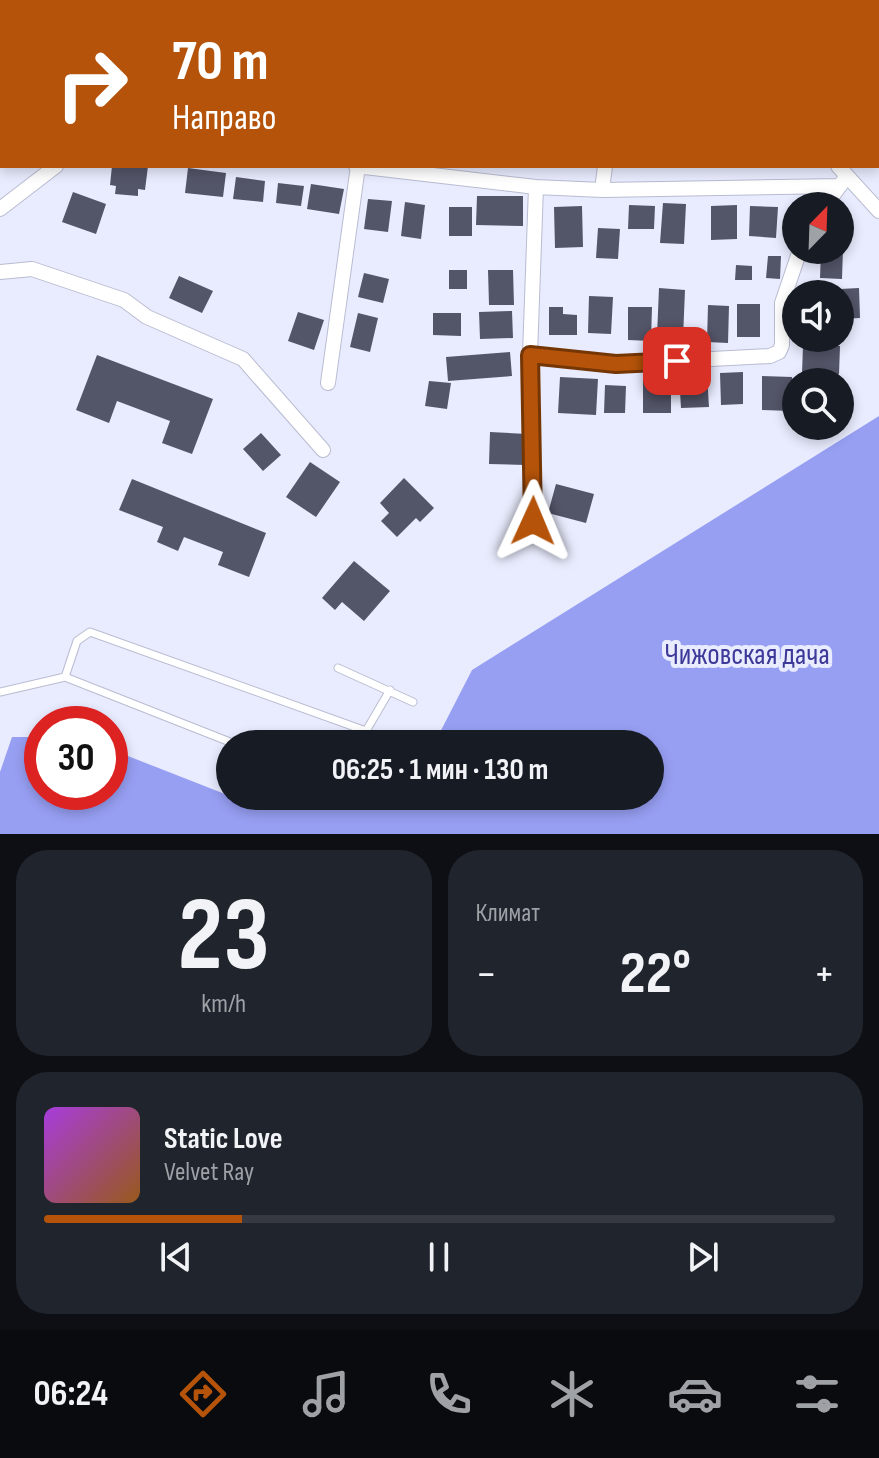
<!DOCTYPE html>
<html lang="ru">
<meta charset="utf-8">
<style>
:root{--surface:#171b24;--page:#20242c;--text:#f1f3f6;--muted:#9ea1a6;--line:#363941;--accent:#b45309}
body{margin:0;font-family:"Sofia Sans Condensed",sans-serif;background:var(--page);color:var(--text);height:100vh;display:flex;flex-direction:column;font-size:30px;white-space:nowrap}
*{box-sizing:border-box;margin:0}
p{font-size:26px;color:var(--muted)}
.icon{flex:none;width:44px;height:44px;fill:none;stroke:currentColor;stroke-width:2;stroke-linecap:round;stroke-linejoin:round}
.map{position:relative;height:834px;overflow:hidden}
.sheet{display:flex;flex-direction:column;gap:16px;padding:16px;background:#0d0f14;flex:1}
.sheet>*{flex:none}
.guide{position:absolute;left:0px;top:0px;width:880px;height:168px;box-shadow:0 4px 12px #0003;background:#b45309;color:#fff;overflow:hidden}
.needle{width:52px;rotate:23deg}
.tools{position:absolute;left:782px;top:192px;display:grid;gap:16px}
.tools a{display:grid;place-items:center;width:72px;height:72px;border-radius:50%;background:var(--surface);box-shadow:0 4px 12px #0003;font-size:40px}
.speed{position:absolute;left:24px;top:706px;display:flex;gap:16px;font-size:40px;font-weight:700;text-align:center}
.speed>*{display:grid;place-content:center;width:104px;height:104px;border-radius:50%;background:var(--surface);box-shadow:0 4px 12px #0003;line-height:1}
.speed .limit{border:12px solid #d22;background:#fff;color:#111}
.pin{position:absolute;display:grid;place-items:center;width:68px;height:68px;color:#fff;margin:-34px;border-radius:16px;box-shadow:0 4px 12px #0006}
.me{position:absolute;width:88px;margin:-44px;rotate:1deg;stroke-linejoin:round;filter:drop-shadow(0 0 6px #0008)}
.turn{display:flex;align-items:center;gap:28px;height:168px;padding:0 40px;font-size:36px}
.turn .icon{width:104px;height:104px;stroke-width:2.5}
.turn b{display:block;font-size:56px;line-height:68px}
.big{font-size:60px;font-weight:700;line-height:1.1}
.sheet .tile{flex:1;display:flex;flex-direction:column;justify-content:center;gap:12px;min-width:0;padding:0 28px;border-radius:32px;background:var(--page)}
.sheet .dial{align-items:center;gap:0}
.dial b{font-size:104px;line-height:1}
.song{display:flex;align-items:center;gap:24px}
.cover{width:96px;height:96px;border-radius:12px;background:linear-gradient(135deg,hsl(280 70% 55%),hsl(30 70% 35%))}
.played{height:8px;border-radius:4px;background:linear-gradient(90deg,var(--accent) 25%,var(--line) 25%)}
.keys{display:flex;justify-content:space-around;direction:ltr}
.heat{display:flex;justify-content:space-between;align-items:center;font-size:44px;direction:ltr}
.sheet .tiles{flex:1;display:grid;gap:16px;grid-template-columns:1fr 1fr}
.tile:last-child{grid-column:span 2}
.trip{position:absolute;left:216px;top:730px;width:448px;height:80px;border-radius:40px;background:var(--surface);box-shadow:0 4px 12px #0003;font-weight:700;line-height:80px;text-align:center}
.tab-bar{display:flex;height:128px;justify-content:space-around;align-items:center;background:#090b0e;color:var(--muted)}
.tab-bar .icon{width:56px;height:56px}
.tab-bar .on{color:var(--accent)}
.tab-bar b{font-size:36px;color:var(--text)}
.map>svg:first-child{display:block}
</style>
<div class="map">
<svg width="879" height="834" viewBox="0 0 879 834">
<rect width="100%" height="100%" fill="#e9ecfe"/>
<path fill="#979ff3" d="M879,416V834H0V772L12,737H42V792H110V749L230,796H650V744H434L472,670Z"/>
<path fill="#535568" d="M112,166H148L145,190L138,189V196L115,194L116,186L110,185Z
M188,168L226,173L223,197L185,193Z
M236,177L265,181L263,202L233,199Z
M278,183L304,186L301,206L276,203Z
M311,184L344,189L339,214L307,209Z
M73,192L106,204L96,234L62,222Z
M477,196H523V226L476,225Z
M368,199L392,201L388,232L364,229Z
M405,202L425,205L421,239L401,236Z
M663,203L686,204L684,244L660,243Z
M629,205L655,206L654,229H628Z
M737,205V239L711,240V206Z
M582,206L583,247L555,248L554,207Z
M750,206L778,207L776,238L749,236Z
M449,207H472V236H449Z
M598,228L620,229L618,259L596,258Z
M843,249L842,279L820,278L821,250Z
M768,256H781L780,279L766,278Z
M736,265L752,266V280H735Z
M449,270H467V289H449Z
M488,270H513L514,305H489Z
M364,273L389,279L383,303L358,297Z
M179,276L213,291L202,313L169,298Z
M659,288L685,290L683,338L657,336Z
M859,288L860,318L840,319V289Z
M589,296L613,297L611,334L588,333Z
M737,304H760V337H737Z
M708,305L729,306L728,343L707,342Z
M549,307H563V314L577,315V335H549Z
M628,307H652L651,341L628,340Z
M512,311L513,338L480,339L479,312Z
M298,312L324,320L314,350L288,341Z
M358,313L378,318L370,352L350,347Z
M433,313H461V336L433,335Z
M803,346H840L839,374L802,373Z
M510,352L512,376L448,381L446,357Z
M97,355L213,399L192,454L162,443L170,421L117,401L109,423L76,410Z
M743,372V404L721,405L720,373Z
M707,374L709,407L681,408L679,375Z
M643,376H671V413H643Z
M762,376L792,377V411L762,410Z
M560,377L598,379L596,415L558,413Z
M429,381L451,383L447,409L425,406Z
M605,385L626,386L625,413H604Z
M490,432L527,434L526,465L489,464Z
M261,433L281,455L263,471L243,449Z
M310,462L340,482L316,517L286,497Z
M404,478L434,508L420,522L416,518L397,537L381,521L389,513L380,503Z
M132,479L266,533L249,577L218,565L223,552L184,537L178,551L157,542L163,527L119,510Z
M556,484L594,494L586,523L548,513Z
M354,561L390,591L364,621L342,602L335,610L322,598Z"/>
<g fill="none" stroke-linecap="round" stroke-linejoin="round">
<g stroke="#b9bcd1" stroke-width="9">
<path id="lane" d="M338,668L413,702
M65,677L77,641L90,632L366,731L390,690
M0,692L65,677L235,744"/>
</g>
<g stroke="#b9bcd1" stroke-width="16">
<path id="street" d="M548,0L549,2
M731,0L732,2
M878,106L879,104
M356,166L536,187L602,190L840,186
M838,166L879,211
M602,190L605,166
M825,206L844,180
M0,209L56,166
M0,272L32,269L124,300L147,317L243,359L323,450
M530,355L616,364L770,356L779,352L782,345V303L800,250
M328,383L358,166
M533,521L530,355L536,187"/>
</g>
<use href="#lane" stroke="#fff" stroke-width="7"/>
<use href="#street" stroke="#fff" stroke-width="14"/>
</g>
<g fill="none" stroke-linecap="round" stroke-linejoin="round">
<g stroke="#753606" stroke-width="20">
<path id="route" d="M533,521L530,355L616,364L677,361"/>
</g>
<use href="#route" stroke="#b45309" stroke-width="14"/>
</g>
<g text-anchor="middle" stroke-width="8" stroke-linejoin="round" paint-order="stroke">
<g font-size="30" fill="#3d3a99" stroke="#e9ecfe">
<text x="747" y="664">Чижовская дача</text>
</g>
</g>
</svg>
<div class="tools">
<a><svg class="needle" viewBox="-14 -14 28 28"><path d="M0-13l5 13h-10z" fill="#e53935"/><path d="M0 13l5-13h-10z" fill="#9ea1a6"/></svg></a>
<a><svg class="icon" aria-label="sound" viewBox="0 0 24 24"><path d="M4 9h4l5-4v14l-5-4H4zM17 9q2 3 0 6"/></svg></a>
<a><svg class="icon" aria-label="search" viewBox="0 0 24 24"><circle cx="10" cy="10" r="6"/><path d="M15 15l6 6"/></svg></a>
</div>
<div class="speed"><div class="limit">30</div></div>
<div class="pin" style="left:677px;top:361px;background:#d93025"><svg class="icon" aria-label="arrive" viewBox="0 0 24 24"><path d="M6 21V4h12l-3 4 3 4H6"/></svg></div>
<svg class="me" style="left:533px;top:521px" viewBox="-20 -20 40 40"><path d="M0-17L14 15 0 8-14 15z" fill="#b45309" stroke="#fff" stroke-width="4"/></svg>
<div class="trip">06:25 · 1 мин · 130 m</div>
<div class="guide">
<div class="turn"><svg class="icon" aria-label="right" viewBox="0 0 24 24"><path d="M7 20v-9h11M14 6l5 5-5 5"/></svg><div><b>70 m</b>Направо</div></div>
</div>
</div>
<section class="sheet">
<div class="tiles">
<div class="tile dial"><b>23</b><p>km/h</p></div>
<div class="tile"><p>Климат</p>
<div class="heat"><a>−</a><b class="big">22°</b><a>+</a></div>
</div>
<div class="tile">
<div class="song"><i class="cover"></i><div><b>Static Love</b><p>Velvet Ray</p></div></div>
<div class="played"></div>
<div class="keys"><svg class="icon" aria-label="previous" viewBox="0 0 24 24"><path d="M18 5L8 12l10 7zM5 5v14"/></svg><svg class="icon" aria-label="pause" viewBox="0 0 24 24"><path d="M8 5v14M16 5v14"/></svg><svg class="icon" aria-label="next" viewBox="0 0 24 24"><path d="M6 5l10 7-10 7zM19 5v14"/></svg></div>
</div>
</div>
</section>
<nav class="tab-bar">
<b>06:24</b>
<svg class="icon on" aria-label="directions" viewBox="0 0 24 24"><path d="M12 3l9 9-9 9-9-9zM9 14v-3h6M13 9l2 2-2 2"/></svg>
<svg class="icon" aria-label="music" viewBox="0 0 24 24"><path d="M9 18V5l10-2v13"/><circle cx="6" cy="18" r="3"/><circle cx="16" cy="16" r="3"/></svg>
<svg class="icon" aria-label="phone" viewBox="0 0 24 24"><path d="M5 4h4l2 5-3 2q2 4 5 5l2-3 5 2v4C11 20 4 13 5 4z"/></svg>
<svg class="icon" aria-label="climate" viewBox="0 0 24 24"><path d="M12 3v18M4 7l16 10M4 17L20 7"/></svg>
<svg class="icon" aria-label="car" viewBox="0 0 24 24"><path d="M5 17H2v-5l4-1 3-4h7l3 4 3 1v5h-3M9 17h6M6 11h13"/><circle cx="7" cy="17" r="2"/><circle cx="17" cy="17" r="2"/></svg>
<svg class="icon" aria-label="filters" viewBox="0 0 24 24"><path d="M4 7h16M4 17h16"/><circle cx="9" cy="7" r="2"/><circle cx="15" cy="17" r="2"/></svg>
</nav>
